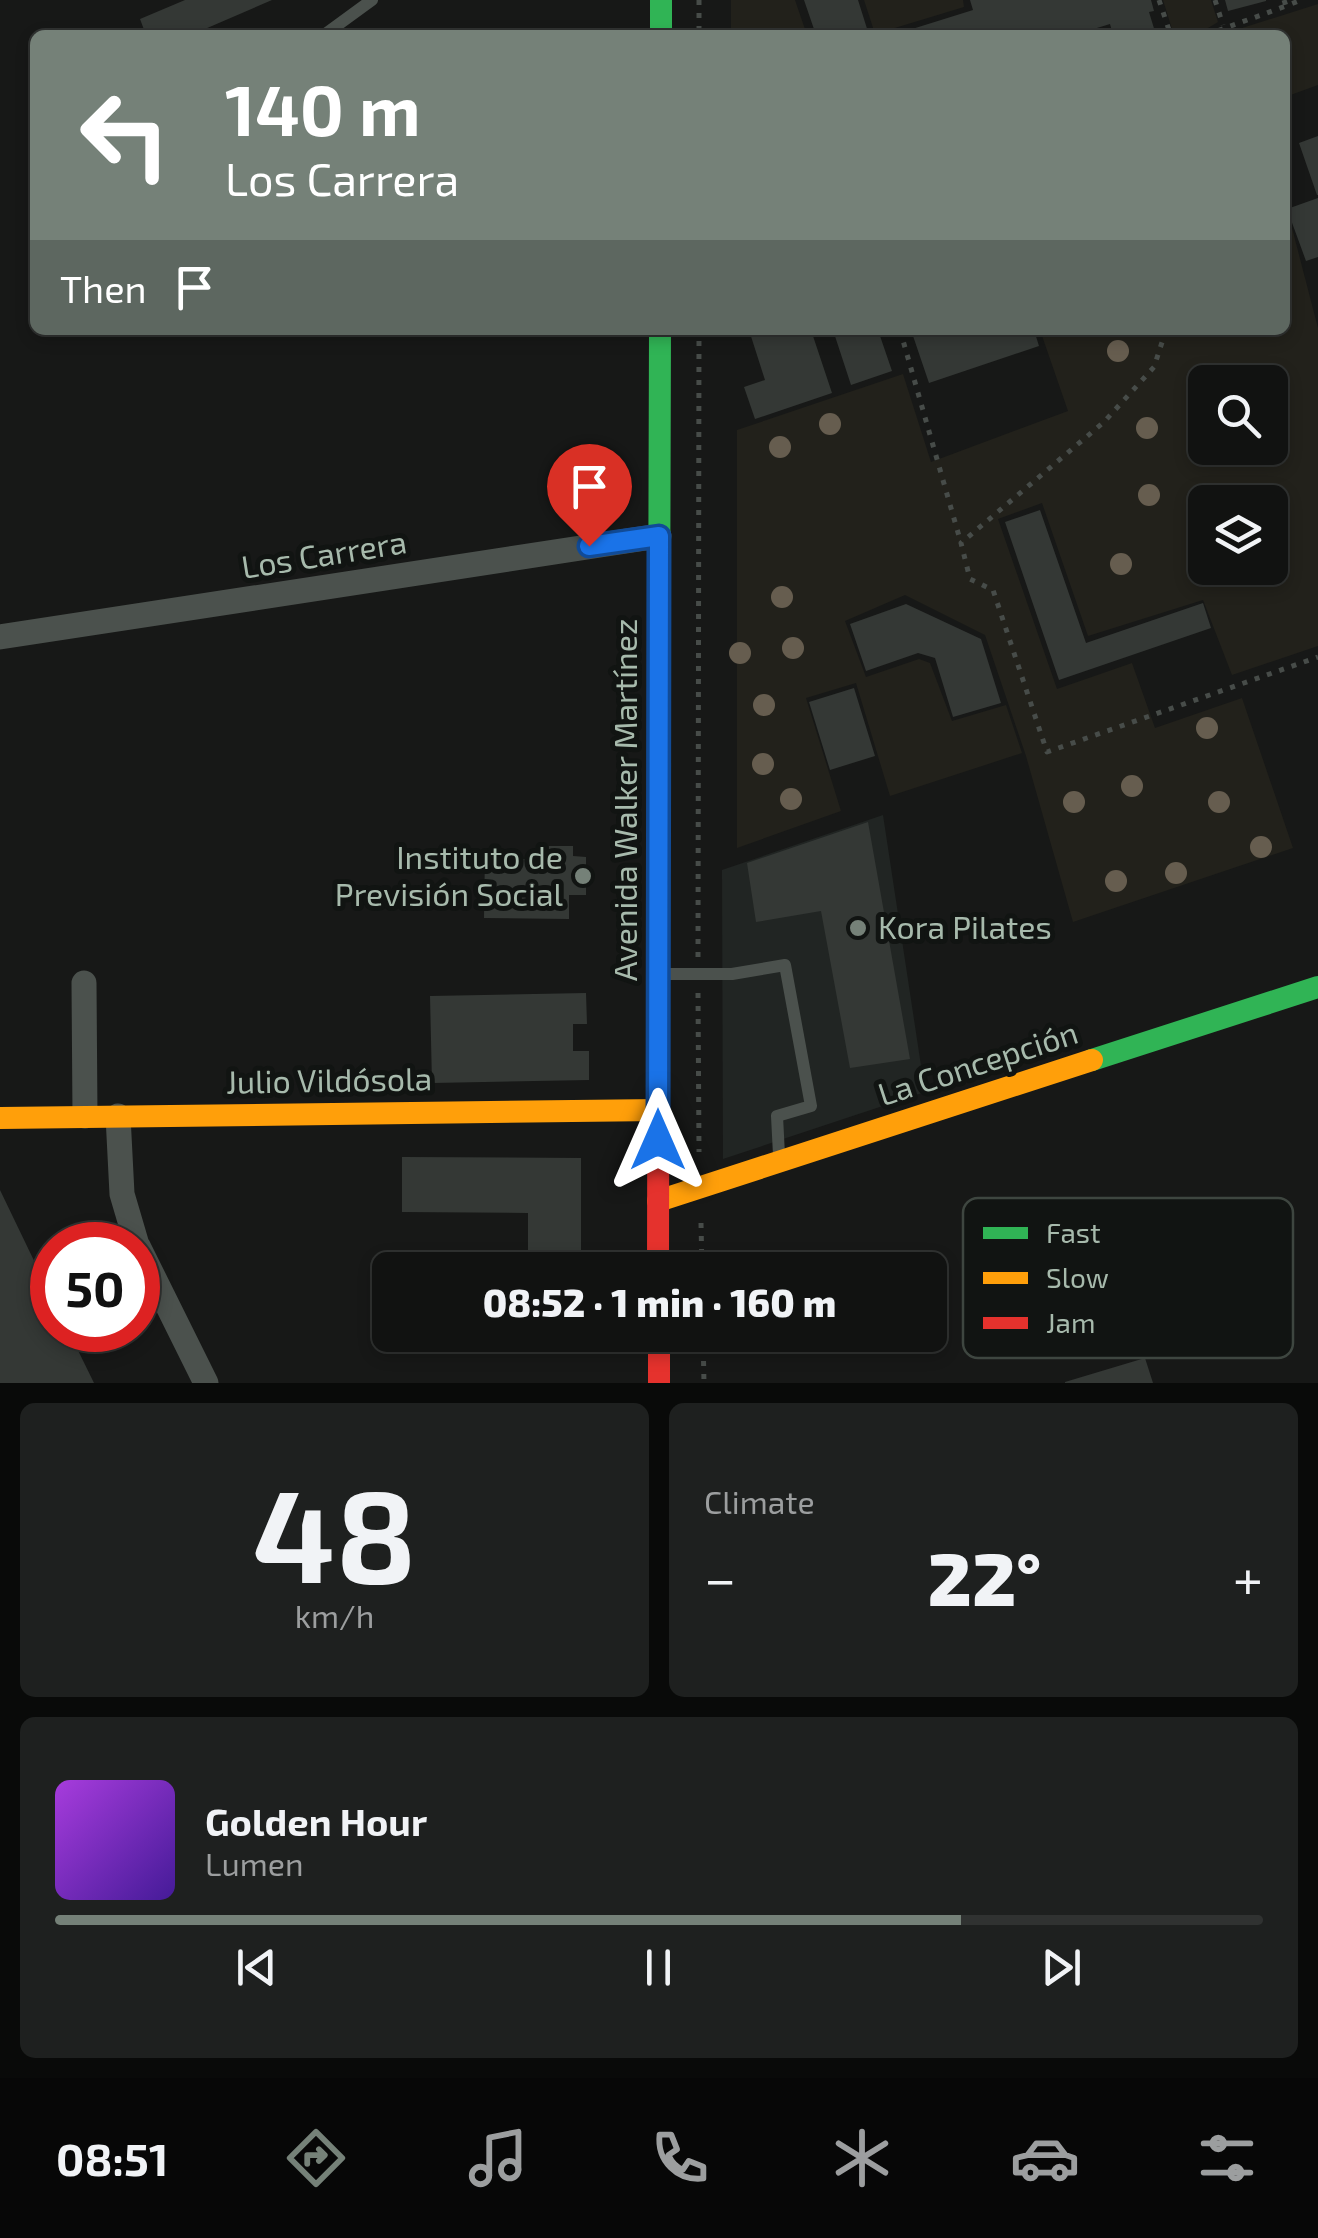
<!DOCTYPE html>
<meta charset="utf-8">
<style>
:root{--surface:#111211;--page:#1e201f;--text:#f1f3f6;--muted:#9c9e9f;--line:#303231;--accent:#758178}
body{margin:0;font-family:"Exo 2",sans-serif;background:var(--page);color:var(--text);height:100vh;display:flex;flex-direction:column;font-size:38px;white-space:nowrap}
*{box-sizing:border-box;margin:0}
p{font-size:32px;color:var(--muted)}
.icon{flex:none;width:55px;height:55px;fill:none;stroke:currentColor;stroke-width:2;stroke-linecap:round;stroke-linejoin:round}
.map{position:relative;height:1383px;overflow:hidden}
.panel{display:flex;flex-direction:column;gap:20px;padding:20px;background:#090a09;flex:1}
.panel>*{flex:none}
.guide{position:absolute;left:30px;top:30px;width:1260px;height:305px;border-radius:15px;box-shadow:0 5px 15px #0003,0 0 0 2px var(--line);background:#758178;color:#fff;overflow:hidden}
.buttons{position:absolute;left:1188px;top:365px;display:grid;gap:20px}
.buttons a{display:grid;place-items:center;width:100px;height:100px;border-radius:15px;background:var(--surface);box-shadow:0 5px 15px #0003,0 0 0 2px var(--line);font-size:50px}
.speed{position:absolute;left:30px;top:1222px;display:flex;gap:20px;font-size:50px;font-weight:700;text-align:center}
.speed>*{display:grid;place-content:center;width:130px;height:130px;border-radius:50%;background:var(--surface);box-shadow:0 5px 15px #0003,0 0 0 2px var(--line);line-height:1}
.speed .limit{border:15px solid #d22;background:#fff;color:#111}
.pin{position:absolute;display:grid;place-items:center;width:85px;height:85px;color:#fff;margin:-102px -42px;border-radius:50% 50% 50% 0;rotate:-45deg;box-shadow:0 0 10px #0007}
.pin .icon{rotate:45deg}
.me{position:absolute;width:110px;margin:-55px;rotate:0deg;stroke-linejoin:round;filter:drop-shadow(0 0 8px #0008)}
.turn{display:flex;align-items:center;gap:35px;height:210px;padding:0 30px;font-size:45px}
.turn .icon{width:130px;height:130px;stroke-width:2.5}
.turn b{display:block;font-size:70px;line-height:85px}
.then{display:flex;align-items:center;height:95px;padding:0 30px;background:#0003;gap:20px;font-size:38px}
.big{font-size:75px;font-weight:800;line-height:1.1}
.panel .card{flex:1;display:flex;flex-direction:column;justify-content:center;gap:15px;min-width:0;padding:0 35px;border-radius:15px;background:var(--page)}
.panel .dial{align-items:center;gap:0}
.dial b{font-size:130px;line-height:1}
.song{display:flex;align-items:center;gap:30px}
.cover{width:120px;height:120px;border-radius:15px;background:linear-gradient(135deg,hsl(280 70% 55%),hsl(260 70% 35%))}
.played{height:10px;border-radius:5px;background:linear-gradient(90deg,var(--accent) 75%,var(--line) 75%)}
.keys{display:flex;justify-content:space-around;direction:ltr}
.heat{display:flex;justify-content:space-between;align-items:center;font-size:55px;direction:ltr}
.panel .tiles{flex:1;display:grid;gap:20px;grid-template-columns:1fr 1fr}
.card:last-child{grid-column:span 2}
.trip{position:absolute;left:372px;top:1252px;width:575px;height:100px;border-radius:15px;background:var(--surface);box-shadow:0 5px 15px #0003,0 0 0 2px var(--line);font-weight:800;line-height:100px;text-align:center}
.tab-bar{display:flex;height:160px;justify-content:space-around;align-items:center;background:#070707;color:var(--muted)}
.tab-bar .icon{width:70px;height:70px}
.tab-bar .on{color:var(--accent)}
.tab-bar b{font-size:45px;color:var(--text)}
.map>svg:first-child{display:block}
</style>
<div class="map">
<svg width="1318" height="1383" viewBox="0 0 1318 1383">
<rect width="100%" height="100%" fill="#171817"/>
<path fill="#212523" d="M883,815L925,1092L723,1159L722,870Z"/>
<path fill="#22211b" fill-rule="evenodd" d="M731,0H795L807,35H731Z
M864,0H963L964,7L875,34Z
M1163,0H1211L1218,22C1201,32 1191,39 1172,29Z
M1318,4V85L1285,97V35H1220Z
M1285,201L1318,328V646L1232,675L1203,600L1088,636L1042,503L998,519L1057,689L1132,663L1155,728L1242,698L1293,848L1073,922L1026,756L985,635L905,595L845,621L866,677L919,659L930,663L952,721L1006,705L1022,753L890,796L856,683L806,698L841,811L737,848V430L903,374L931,462L1068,411L1040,330H1285ZM1205,382H1270V448H1205ZM1205,502H1270V568H1205Z"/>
<path fill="#343835" d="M185,0H272L191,35H146L140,19Z
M804,0H858L869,35H816Z
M970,0H1151L1154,11L1149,12L1156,35H1113L1110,24L1074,35H893L973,10Z
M1225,0H1266V1L1228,11Z
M1318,136V195H1317L1299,143Z
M1318,198V257L1306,261L1287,209Z
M749,330H811L832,393L755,419L744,387L765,380Z
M833,330H878L892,371L851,385Z
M911,330H1034L1039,346L929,383Z
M1040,510L1086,643L1203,603L1211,628L1059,680L1005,522Z
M906,604L981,639L1001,703L953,717L935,658L918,653L866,671L850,624Z
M854,688L875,756L830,770L809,702Z
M868,822L910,1059L850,1068L821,911L756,922L747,863Z
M549,846H573V856L586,857V895H569V919L484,918L485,851H506L510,859H549Z
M586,993L587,1024H573V1051H589V1080L432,1083L430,996Z
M402,1157L581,1158V1270H528V1213L402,1212Z
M0,1190L52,1298V1330H68L94,1383H0Z
M1145,1358L1153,1383H1065V1382Z"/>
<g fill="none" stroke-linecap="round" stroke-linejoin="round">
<path stroke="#474c49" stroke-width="5" stroke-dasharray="5 8" stroke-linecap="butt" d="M699,0V35
M1159,0L1169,30L1176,35
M1215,0L1223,25
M1284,0L1286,6L1301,0
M1206,35L1286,6
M900,330L961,543
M1166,330L1154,367L1104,422L961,543L970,579L993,590L1047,752L1318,657
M698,957L699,330
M698,993L699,1152
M701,1223L702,1270
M703,1335L704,1383"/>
<path stroke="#4b514d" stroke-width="12" d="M324,35L372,0
M663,974H732L785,965L811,1106L777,1116L779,1155"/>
<path stroke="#4b514d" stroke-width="25" d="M0,637L659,536
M84,983L85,1116
M118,1116L122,1194L137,1245
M138,1246L206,1383"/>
<path stroke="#30b455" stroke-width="22" d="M661,0V35
M659,667L660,330
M1092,1060L1318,987"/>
<path stroke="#ff9f0a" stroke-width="22" d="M0,1118L659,1110
M658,1201L1092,1060"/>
<path stroke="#e5322d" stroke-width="22" d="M658,1270L659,667
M659,1335V1383"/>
</g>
<g fill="#665d4f">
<circle cx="1118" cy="351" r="11"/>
<circle cx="830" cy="424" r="11"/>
<circle cx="1147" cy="428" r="11"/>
<circle cx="780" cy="447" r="11"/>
<circle cx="1149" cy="495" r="11"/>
<circle cx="1121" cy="564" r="11"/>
<circle cx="782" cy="597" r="11"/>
<circle cx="793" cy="648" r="11"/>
<circle cx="740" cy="653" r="11"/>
<circle cx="764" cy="705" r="11"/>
<circle cx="1207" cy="728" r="11"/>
<circle cx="763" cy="764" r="11"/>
<circle cx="1132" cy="786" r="11"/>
<circle cx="791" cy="799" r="11"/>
<circle cx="1074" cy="802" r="11"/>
<circle cx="1219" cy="802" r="11"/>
<circle cx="1261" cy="847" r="11"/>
<circle cx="1176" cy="873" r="11"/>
<circle cx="1116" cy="881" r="11"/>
</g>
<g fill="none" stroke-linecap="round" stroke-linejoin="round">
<g stroke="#114b97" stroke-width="25">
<path id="route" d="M589,546L659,536L658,1140"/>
</g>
<use href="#route" stroke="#1a73e8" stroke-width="18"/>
</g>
<g fill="#758178" stroke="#111412" stroke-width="4">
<circle cx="583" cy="876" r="10"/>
<circle cx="858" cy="928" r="10"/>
</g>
<g text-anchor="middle" stroke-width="10" stroke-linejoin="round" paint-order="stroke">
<g font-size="32" fill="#a7baac" stroke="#111412">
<text transform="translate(324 555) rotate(-9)" y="11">Los Carrera</text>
<text transform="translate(626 800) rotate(-90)" y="11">Avenida Walker Martínez</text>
<text transform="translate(978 1064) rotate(-18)" y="11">La Concepción</text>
<text transform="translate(329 1081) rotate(-1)" y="11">Julio Vildósola</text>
</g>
<g font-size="32" fill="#a7baac" stroke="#111412" text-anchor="end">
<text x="563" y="869">Instituto de<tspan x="563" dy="37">Previsión Social</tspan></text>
<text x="878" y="939" text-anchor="start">Kora Pilates</text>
</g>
</g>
<rect x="963" y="1198" width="330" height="160" rx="15" fill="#111412" stroke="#3e4640" stroke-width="2.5"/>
<rect x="983" y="1227" width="45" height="12" fill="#30b455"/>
<rect x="983" y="1272" width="45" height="12" fill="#ff9f0a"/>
<rect x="983" y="1317" width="45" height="12" fill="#e5322d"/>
<g font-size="28" fill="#a7baac">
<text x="1046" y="1243">Fast</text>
<text x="1046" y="1288">Slow</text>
<text x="1046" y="1333">Jam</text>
</g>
</svg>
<div class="buttons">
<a><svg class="icon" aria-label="search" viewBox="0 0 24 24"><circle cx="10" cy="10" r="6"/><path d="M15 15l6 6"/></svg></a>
<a><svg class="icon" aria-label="layers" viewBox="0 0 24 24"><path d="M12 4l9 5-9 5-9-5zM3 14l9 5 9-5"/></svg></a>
</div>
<div class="speed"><div class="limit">50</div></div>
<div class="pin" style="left:589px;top:546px;background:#d93025"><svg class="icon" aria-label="arrive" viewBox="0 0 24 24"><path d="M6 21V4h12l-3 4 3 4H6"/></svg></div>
<svg class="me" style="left:658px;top:1140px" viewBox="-20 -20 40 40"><path d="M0-17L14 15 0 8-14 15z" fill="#1a73e8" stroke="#fff" stroke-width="4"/></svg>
<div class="trip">08:52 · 1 min · 160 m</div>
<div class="guide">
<div class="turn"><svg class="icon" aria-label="left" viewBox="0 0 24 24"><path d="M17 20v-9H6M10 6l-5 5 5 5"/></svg><div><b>140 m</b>Los Carrera</div></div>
<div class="then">Then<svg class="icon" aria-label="arrive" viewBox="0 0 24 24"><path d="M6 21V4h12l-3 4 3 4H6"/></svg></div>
</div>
</div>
<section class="panel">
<div class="tiles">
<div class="card dial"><b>48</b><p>km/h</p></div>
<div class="card"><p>Climate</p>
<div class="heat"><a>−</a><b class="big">22°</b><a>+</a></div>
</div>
<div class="card">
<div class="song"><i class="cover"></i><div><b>Golden Hour</b><p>Lumen</p></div></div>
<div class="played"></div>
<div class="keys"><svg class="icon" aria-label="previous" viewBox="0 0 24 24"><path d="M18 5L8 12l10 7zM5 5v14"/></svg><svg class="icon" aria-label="pause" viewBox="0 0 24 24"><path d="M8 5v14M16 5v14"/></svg><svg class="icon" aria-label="next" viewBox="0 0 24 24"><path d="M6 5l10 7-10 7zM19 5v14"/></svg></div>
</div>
</div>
</section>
<nav class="tab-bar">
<b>08:51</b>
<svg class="icon on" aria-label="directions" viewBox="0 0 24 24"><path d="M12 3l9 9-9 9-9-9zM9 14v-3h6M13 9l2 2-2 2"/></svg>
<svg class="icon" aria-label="music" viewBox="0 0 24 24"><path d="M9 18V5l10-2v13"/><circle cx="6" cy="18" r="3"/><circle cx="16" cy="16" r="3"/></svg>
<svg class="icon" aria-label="phone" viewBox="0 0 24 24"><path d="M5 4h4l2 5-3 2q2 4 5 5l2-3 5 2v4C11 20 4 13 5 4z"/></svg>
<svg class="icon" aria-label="climate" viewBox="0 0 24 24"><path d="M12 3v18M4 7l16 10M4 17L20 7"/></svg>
<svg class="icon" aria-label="car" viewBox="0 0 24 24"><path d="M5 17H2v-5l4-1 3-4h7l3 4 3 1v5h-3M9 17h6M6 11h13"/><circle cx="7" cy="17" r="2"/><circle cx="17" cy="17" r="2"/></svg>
<svg class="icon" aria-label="filters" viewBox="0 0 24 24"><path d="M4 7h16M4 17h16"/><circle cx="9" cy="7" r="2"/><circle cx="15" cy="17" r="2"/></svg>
</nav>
